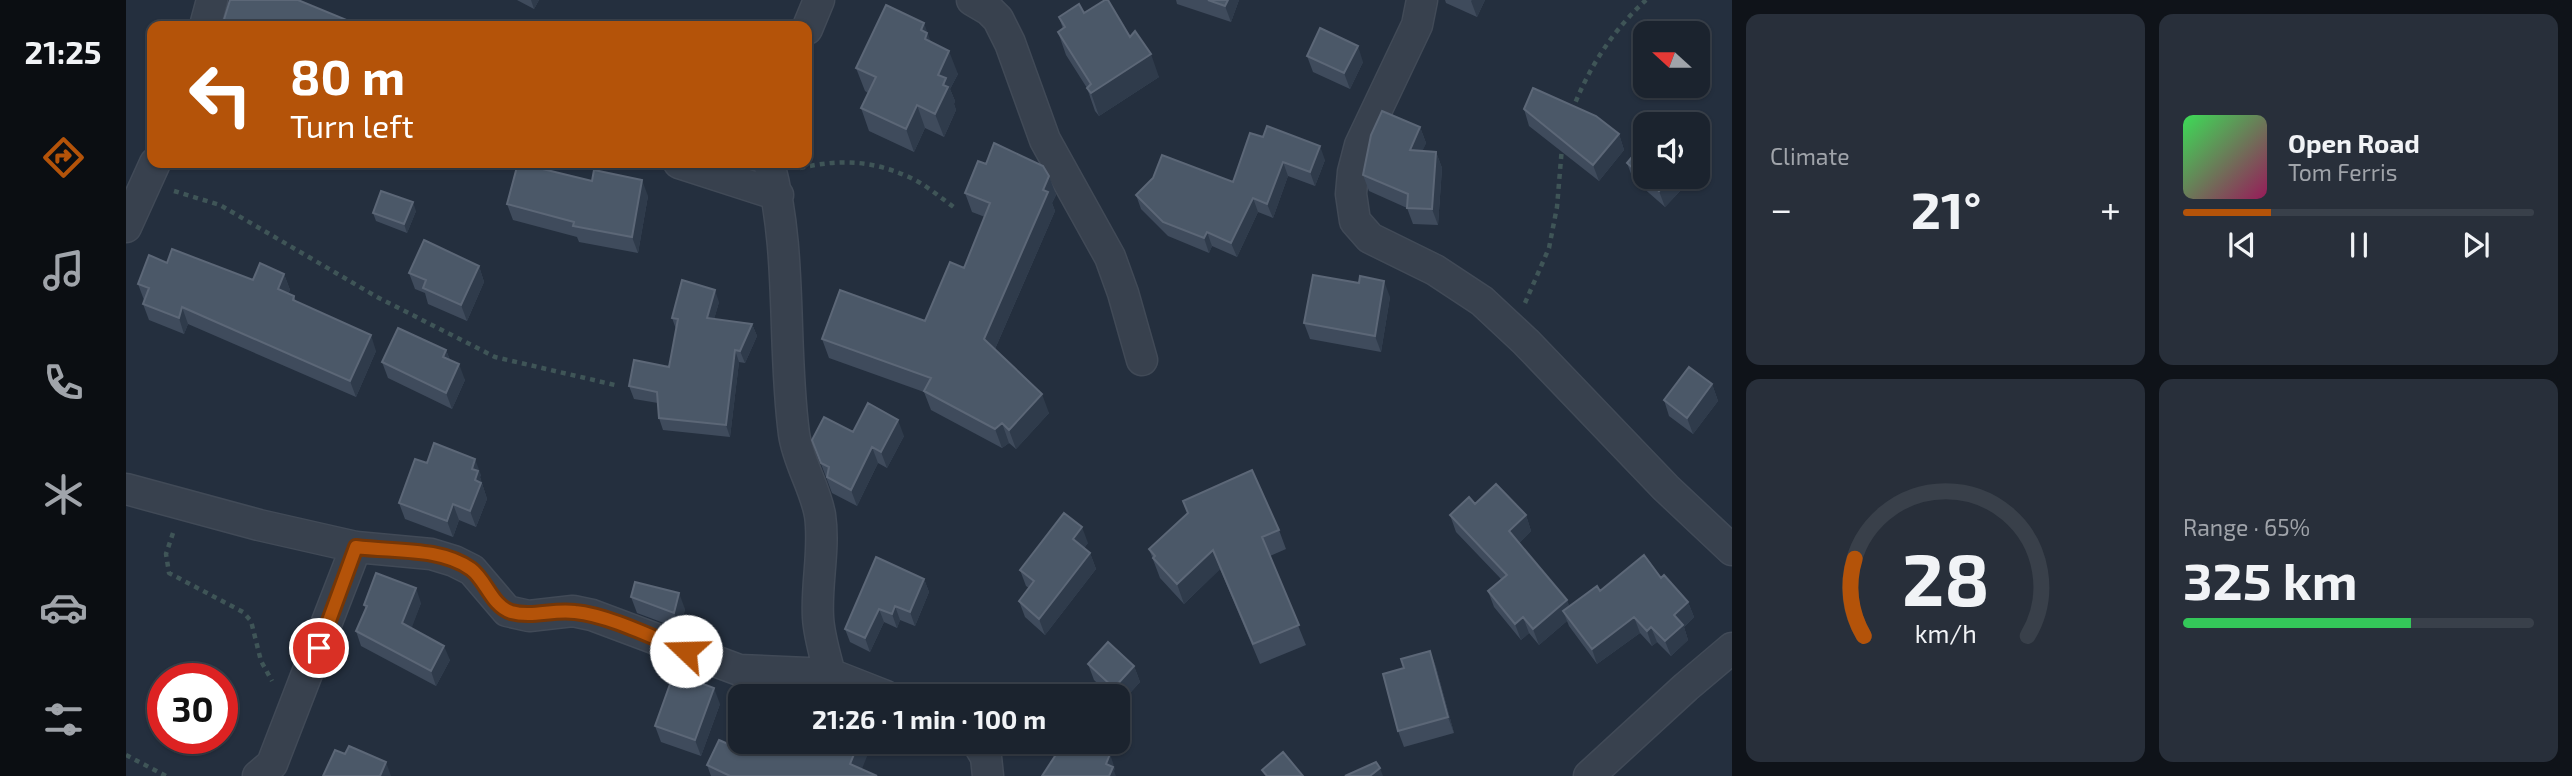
<!DOCTYPE html>
<meta charset="utf-8">
<style>
:root{--surface:#1b232e;--page:#282f3a;--text:#f1f3f6;--muted:#a0a4aa;--line:#39404a;--accent:#b45309}
body{margin:0;font-family:"Exo 2",sans-serif;background:var(--page);color:var(--text);height:100vh;display:flex;flex-direction:column;font-size:26px;white-space:nowrap}
*{box-sizing:border-box;margin:0}
p{font-size:23px;color:var(--muted)}
.icon{flex:none;width:38px;height:38px;fill:none;stroke:currentColor;stroke-width:2;stroke-linecap:round;stroke-linejoin:round}
.map{position:relative;flex:1;overflow:hidden}
.panel{display:flex;flex-direction:column;gap:14px;padding:14px;background:#0f1319;width:840px}
.panel>*{flex:none}
.top-card{position:absolute;left:21px;top:21px;width:665px;height:147px;border-radius:14px;box-shadow:0 2px 5px #0004,0 0 0 2px var(--line);background:#b45309;color:#fff;overflow:hidden}
.needle{width:46px;rotate:291deg}
.buttons{position:absolute;left:1507px;top:21px;display:grid;gap:14px}
.buttons a{display:grid;place-items:center;width:77px;height:77px;border-radius:14px;background:var(--surface);box-shadow:0 2px 5px #0004,0 0 0 2px var(--line);font-size:35px}
.speed{position:absolute;left:21px;top:663px;display:flex;gap:14px;font-size:35px;font-weight:700;text-align:center}
.speed>*{display:grid;place-content:center;width:91px;height:91px;border-radius:50%;background:var(--surface);box-shadow:0 2px 5px #0004,0 0 0 2px var(--line);line-height:1}
.speed .limit{border:10px solid #d22;background:#fff;color:#111}
.pin{position:absolute;display:grid;place-items:center;width:60px;height:60px;color:#fff;margin:-30px;border:4px solid #fff;border-radius:50%;box-shadow:0 2px 7px #0007}
.me{position:absolute;width:77px;margin:-38px;rotate:291deg;stroke-linejoin:round;filter:drop-shadow(0 0 5px #0008)}
.turn{display:flex;align-items:center;gap:24px;height:147px;padding:0 28px;font-size:32px}
.turn .icon{width:91px;height:91px;stroke-width:2.5}
.turn b{display:block;font-size:49px;line-height:60px}
.big{font-size:52px;font-weight:700;line-height:1.1}
.panel .tile{flex:1;display:flex;flex-direction:column;justify-content:center;gap:10px;min-width:0;padding:0 24px;border-radius:14px;background:var(--page)}
.panel .dial{align-items:center;gap:0}
.dial svg{height:182px;overflow:visible;fill:none;stroke:var(--line);stroke-width:7;stroke-linecap:round;text-anchor:middle}
.dial text{fill:var(--text);stroke:none}
.song{display:flex;align-items:center;gap:21px}
.cover{width:84px;height:84px;border-radius:10px;background:linear-gradient(135deg,hsl(130 70% 55%),hsl(330 70% 35%))}
.played{height:7px;border-radius:4px;background:linear-gradient(90deg,var(--accent) 25%,var(--line) 25%)}
.keys{display:flex;justify-content:space-around;direction:ltr}
.heat{display:flex;justify-content:space-between;align-items:center;font-size:38px;direction:ltr}
.charge{height:10px;border-radius:5px;background:linear-gradient(90deg,#34c759 65%,var(--line) 0)}
.panel .tiles{flex:1;display:grid;gap:14px;grid-template-columns:repeat(2,1fr)}
.trip{position:absolute;left:602px;top:684px;width:402px;height:70px;border-radius:14px;background:var(--surface);box-shadow:0 2px 5px #0004,0 0 0 2px var(--line);font-weight:700;line-height:70px;text-align:center}
main{display:flex;flex:1;min-height:0}
.dock{display:flex;flex-direction:column;width:126px;justify-content:space-around;align-items:center;background:#0b0e12;color:var(--muted)}
.dock .icon{width:49px;height:49px}
.dock .on{color:var(--accent)}
.dock b{font-size:32px;color:var(--text)}
.map>svg:first-child{display:block}
</style>
<main>
<nav class="dock">
<b>21:25</b>
<svg class="icon on" aria-label="directions" viewBox="0 0 24 24"><path d="M12 3l9 9-9 9-9-9zM9 14v-3h6M13 9l2 2-2 2"/></svg>
<svg class="icon" aria-label="music" viewBox="0 0 24 24"><path d="M9 18V5l10-2v13"/><circle cx="6" cy="18" r="3"/><circle cx="16" cy="16" r="3"/></svg>
<svg class="icon" aria-label="phone" viewBox="0 0 24 24"><path d="M5 4h4l2 5-3 2q2 4 5 5l2-3 5 2v4C11 20 4 13 5 4z"/></svg>
<svg class="icon" aria-label="climate" viewBox="0 0 24 24"><path d="M12 3v18M4 7l16 10M4 17L20 7"/></svg>
<svg class="icon" aria-label="car" viewBox="0 0 24 24"><path d="M5 17H2v-5l4-1 3-4h7l3 4 3 1v5h-3M9 17h6M6 11h13"/><circle cx="7" cy="17" r="2"/><circle cx="17" cy="17" r="2"/></svg>
<svg class="icon" aria-label="filters" viewBox="0 0 24 24"><path d="M4 7h16M4 17h16"/><circle cx="9" cy="7" r="2"/><circle cx="15" cy="17" r="2"/></svg>
</nav>
<div class="map">
<svg width="1606" height="776" viewBox="0 0 1606 776">
<rect width="100%" height="100%" fill="#242f3e"/>
<g fill="none" stroke-linecap="round" stroke-linejoin="round">
<g stroke="#414a57" stroke-width="33">
<path id="minor" d="M846,0L863,10L872,19L884,43L919,140L984,257L997,293L1016,360
M1296,0L1291,25L1234,145L1227,172L1225,194L1229,221L1244,238L1309,270L1356,301L1400,342L1540,488L1606,550
M79,26L86,0
M681,29L693,0
M553,163L652,195
M643,163C667,251 656,344 668,434C672,462 689,487 694,515C699,549 690,583 692,617C693,636 699,655 704,674
M0,227L29,163
M0,489L133,525L230,547L305,554L328,561L346,570L381,611L403,616L447,611L466,615L613,670L704,674L760,696
M851,742L860,757L862,776
M132,776L146,764L230,547
M1463,776L1560,687L1606,648"/>
</g>
<path stroke="#3f5557" stroke-width="4.5" stroke-dasharray="5 5" stroke-linecap="butt" d="M1446,111C1462,69 1486,31 1520,0
M674,168C714,159 745,160 783,177C799,184 815,198 829,208
M48,191L94,205L251,297L369,357L489,385
M1399,303L1423,248L1431,207L1436,147
M47,533L40,554L43,573L117,612L125,621L135,661L146,681
M0,755L40,776"/>
<use href="#minor" stroke="#38414e" stroke-width="30"/>
</g>
<path fill="#3f4b5c" d="M391,0H413L408,9Z
M1050,0H1113L1105,22L1051,4Z
M1319,0H1359L1351,17L1320,3Z
M958,13L1004,37L1033,77L973,116L969,111L961,88L940,55L932,32L937,29L933,17Z
M805,42L832,74L824,89L829,101L828,104L830,110L818,137L799,128L788,152L743,131L735,108L742,93L739,91L730,68Z
M1181,56L1237,62L1224,89L1187,72Z
M1398,109L1493,134L1498,150L1473,181L1403,126Z
M1294,127L1300,143L1296,151L1310,152L1316,168L1312,225L1287,224L1281,208L1243,191L1237,175Z
M1124,133L1199,160L1189,186L1162,176L1147,218L1132,212L1111,257L1086,246L1083,253L1042,236L1015,209L1010,195L1107,182Z
M1501,163L1555,190L1539,207L1507,179Z
M860,164L923,176L930,195L926,203L929,211L869,349L923,413L890,449L883,443L876,448L805,410L798,392L703,358L696,339L799,321L838,268L859,217L846,212L839,193Z
M466,181L522,196L512,253L453,242L451,237L387,220L381,204Z
M290,211L281,233L250,221L247,213Z
M41,263L127,280L158,274L164,290L162,294L168,296L170,302L250,351L230,397L62,324L58,334L23,320L17,304L18,300L12,284Z
M353,266L358,282L341,321L302,304L299,293L289,289L283,273Z
M1233,283L1264,297L1255,352L1184,339L1178,323Z
M593,302L588,319L626,324L631,336L619,363L613,362L604,437L537,430L533,418L532,403L508,399L503,386L543,367L550,329L546,318Z
M320,350L324,360L339,380L326,409L262,378L256,362Z
M1586,384L1592,401L1567,434L1543,416L1538,400Z
M727,432L778,436L761,468L752,463L731,506L706,493L686,440Z
M301,463L355,475L354,477L361,499L350,527L333,520L327,537L279,519L273,503Z
M1057,501L1153,530L1160,549L1144,556L1180,645L1134,664L1094,569L1058,604L1034,578L1023,549L1062,513Z
M1349,504L1400,515L1405,531L1393,543L1441,600L1443,606L1474,591L1535,578L1562,602L1568,617L1558,627L1562,640L1545,656L1531,642L1526,646L1514,633L1471,664L1443,626L1441,621L1413,645L1403,633L1395,640L1368,607L1362,591L1375,579L1330,532L1324,515Z
M962,543L958,548L964,553L970,569L919,635L899,617L893,601L903,588L900,586L894,570Z
M798,579L803,592L789,626L774,620L771,628L758,622L744,652L724,642L719,629Z
M505,597L559,609L554,629L511,613Z
M295,603L285,628L324,660L310,686L235,646L230,631L240,610L238,605Z
M1304,651L1310,667L1328,733L1278,747L1272,731L1278,668Z
M962,664L1008,666L1014,682L994,704L992,703V696H985L968,680Z
M594,704L575,756L535,742L529,726Z
M618,751L736,769L751,776H585L581,765Z"/>
<path fill="#2f3b4b" d="M405,0H413L408,9Z
M1102,0H1113L1105,22L1099,6Z
M1346,0H1359L1351,17L1345,1Z
M798,23L810,56L807,62L795,30Z
M1232,46L1237,62L1224,89L1218,73Z
M823,51L832,74L824,89L829,101L828,104L830,110L818,137L809,114L812,75Z
M1025,54L1033,77L973,116L965,93Z
M791,105L799,128L788,152L780,129Z
M1294,127L1300,143L1290,166L1284,150Z
M1493,134L1498,150L1473,181L1467,165Z
M1194,146L1199,160L1189,186L1184,172Z
M1310,152L1316,168L1312,225L1306,209Z
M1157,162L1162,176L1147,218L1141,204Z
M923,176L930,195L926,203L929,211L865,358L858,339Z
M1546,177H1550L1555,190L1539,207L1533,191Z
M516,180L522,196L512,253L506,237Z
M1127,198L1132,212L1111,257L1105,243Z
M287,202L290,211L281,233L278,224Z
M1081,232L1086,246L1083,253L1078,238Z
M353,266L358,282L341,321L335,305Z
M158,274L164,290L158,305L152,289Z
M1258,281L1264,297L1255,352L1249,336Z
M589,290L593,302L585,330L581,318Z
M56,307L62,324L58,334L53,318Z
M626,324L631,336L619,363L614,351Z
M245,335L250,351L230,397L224,381Z
M320,350L326,366L317,357Z
M609,350L613,362L604,437L600,425Z
M333,364L339,380L326,409L320,393Z
M1586,384L1592,401L1567,434L1561,418Z
M916,394L923,413L890,449L883,430Z
M772,420L778,436L761,468L755,452Z
M876,423L883,443L876,448L869,429Z
M746,447L752,463L731,506L725,490Z
M349,459L355,475L354,477L361,499L350,527L344,511L346,469Z
M327,504L333,520L327,537L321,521Z
M1400,515L1405,531L1389,547L1383,531Z
M956,527L962,543L953,555L947,539Z
M1087,550L1094,569L1058,604L1051,584Z
M964,553L970,569L919,635L913,619Z
M798,579L803,592L789,626L784,612Z
M290,588L295,603L282,638L276,623Z
M553,593L559,609L554,629L548,613Z
M1441,600L1447,616L1437,611L1441,621L1413,645L1407,629Z
M1562,602L1568,617L1558,627L1562,640L1545,656L1539,641L1548,615Z
M769,606L774,620L771,628L766,614Z
M753,609L758,622L744,652L739,638Z
M1397,617L1403,633L1395,640L1389,624Z
M1508,617L1514,633L1471,664L1466,649Z
M1525,627L1531,642L1526,646L1521,631Z
M318,646L324,660L310,686L305,671Z
M1304,651L1310,667L1328,733L1322,717Z
M1008,666L1014,682L994,704L992,696H991L988,688Z
M588,688L594,704L575,756L569,740Z
M733,742H747L733,776L724,764Z
M984,754L989,769L988,771L990,776H983L980,764Z
M260,762L265,776H254Z
M1254,768L1257,776H1244Z"/>
<path fill="#4b5868" stroke="#5c6777" stroke-width="2" d="M104,0H172L223,21L221,26H96Z
M979,0H982L1004,37L1009,31L1025,54L965,93L961,88L965,84L932,32L939,27L933,17L953,4L958,13Z
M1082,0H1102L1099,6Z
M760,5L798,23L795,30L801,33L799,39L823,51L812,75L820,78L817,85L822,87L809,114L791,105L780,129L735,108L750,77L730,68Z
M1194,28L1232,46L1218,73L1181,56Z
M1407,88L1470,116L1493,134L1467,165L1398,109Z
M1256,111L1294,127L1284,150L1310,152L1306,209L1281,208L1282,194L1237,175L1245,135Z
M1141,126L1194,146L1184,172L1157,162L1141,204L1127,198L1105,243L1081,232L1078,238L1037,222L1010,195L1027,178L1036,155L1107,182L1124,133L1137,137Z
M868,143L917,166L923,176L917,190L922,192L858,339L916,394L883,430L876,423L869,429L798,391L805,378L696,339L714,290L799,321L824,262L838,268L864,203L839,193L852,161L860,164Z
M1516,145L1519,147V177H1546L1533,191L1501,163Z
M392,163L466,181L468,170L516,180L506,237L447,226L448,222L381,204Z
M255,191L287,202L278,224L247,213Z
M298,240L353,266L335,305L297,288L300,280L283,273Z
M46,249L127,280L134,263L158,274L152,289L168,296L167,300L245,335L224,381L56,307L53,318L17,304L23,288L12,284L23,255L41,263Z
M1187,275L1233,283L1234,276L1258,281L1249,336L1178,323Z
M556,280L589,290L581,318L626,324L614,351L609,350L600,425L533,418L531,392L503,386L508,360L543,367L552,319L546,318Z
M272,328L320,350L317,357L333,364L320,393L256,362Z
M1563,367L1586,384L1561,418L1538,400Z
M742,403L772,420L755,452L746,447L725,490L701,477L703,467L695,463L686,440L698,417L727,432Z
M308,443L349,459L346,469L352,471L349,480L355,483L344,511L327,504L321,521L273,503L289,459L301,463Z
M1126,470L1153,530L1136,537L1173,625L1127,644L1087,550L1051,584L1027,558L1029,556L1023,549L1062,513L1057,501Z
M1370,484L1400,515L1383,531L1441,600L1407,629L1397,617L1389,624L1362,591L1381,575L1324,515L1343,497L1349,504Z
M938,513L956,527L947,539L964,553L913,619L893,601L908,581L894,570Z
M1518,555L1535,578L1538,575L1562,602L1548,615L1557,625L1539,641L1525,627L1521,631L1508,617L1466,649L1437,611L1471,586L1474,591Z
M750,557L798,579L784,612L769,606L766,614L753,609L739,638L719,629Z
M250,573L290,588L276,623L318,646L305,671L230,631L241,606L238,605Z
M509,582L553,593L548,613L505,597Z
M982,642L1008,666L988,688L962,664Z
M1304,651L1322,717L1272,731L1257,674L1278,668L1275,659Z
M548,673L588,688L569,740L529,726Z
M648,690L666,696H645Z
M593,740L618,751L622,742H733L724,764L751,776H604L581,765Z
M933,742H973L984,754L980,764L987,767L983,776H916L929,756L924,750Z
M223,746L260,762L254,776H197L209,750L219,754Z
M1157,752L1177,776H1141L1136,770Z
M1250,762L1254,768L1244,776H1219Z"/>
<g fill="none" stroke-linecap="round" stroke-linejoin="round">
<g stroke="#753606" stroke-width="18">
<path id="route" d="M193,648L230,547C267,552 314,547 345,569C360,580 366,606 385,612C407,618 426,609 449,612C482,615 528,638 560,651"/>
</g>
<use href="#route" stroke="#b45309" stroke-width="12"/>
</g>
</svg>
<div class="buttons">
<a><svg class="needle" viewBox="-14 -14 28 28"><path d="M0-13l5 13h-10z" fill="#e53935"/><path d="M0 13l5-13h-10z" fill="#a0a4aa"/></svg></a>
<a><svg class="icon" aria-label="sound" viewBox="0 0 24 24"><path d="M4 9h4l5-4v14l-5-4H4zM17 9q2 3 0 6"/></svg></a>
</div>
<div class="speed"><div class="limit">30</div></div>
<div class="pin" style="left:193px;top:648px;background:#d93025"><svg class="icon" aria-label="arrive" viewBox="0 0 24 24"><path d="M6 21V4h12l-3 4 3 4H6"/></svg></div>
<svg class="me" style="left:560px;top:651px" viewBox="-20 -20 40 40"><circle r="19" fill="#fff"/><path d="M0-13L10 11 0 6-10 11z" fill="#b45309"/></svg>
<div class="trip">21:26 · 1 min · 100 m</div>
<div class="top-card">
<div class="turn"><svg class="icon" aria-label="left" viewBox="0 0 24 24"><path d="M17 20v-9H6M10 6l-5 5 5 5"/></svg><div><b>80 m</b>Turn left</div></div>
</div>
</div>
<section class="panel">
<div class="tiles">
<div class="tile"><p>Climate</p>
<div class="heat"><a>−</a><b class="big">21°</b><a>+</a></div>
</div>
<div class="tile">
<div class="song"><i class="cover"></i><div><b>Open Road</b><p>Tom Ferris</p></div></div>
<div class="played"></div>
<div class="keys"><svg class="icon" aria-label="previous" viewBox="0 0 24 24"><path d="M18 5L8 12l10 7zM5 5v14"/></svg><svg class="icon" aria-label="pause" viewBox="0 0 24 24"><path d="M8 5v14M16 5v14"/></svg><svg class="icon" aria-label="next" viewBox="0 0 24 24"><path d="M6 5l10 7-10 7zM19 5v14"/></svg></div>
</div>
<div class="tile dial"><svg viewBox="0 0 100 80">
<path d="M14 69A42 42 0 1 1 86 69"/>
<path d="M14 69A42 42 0 0 1 10 35" stroke="#b45309"/>
<text x="50" y="56" font-size="32" font-weight="700">28</text>
<text x="50" y="72" font-size="11">km/h</text>
</svg></div>
<div class="tile"><p>Range · 65%</p><b class="big">325 km</b><div class="charge"></div></div>
</div>
</section>
</main>
